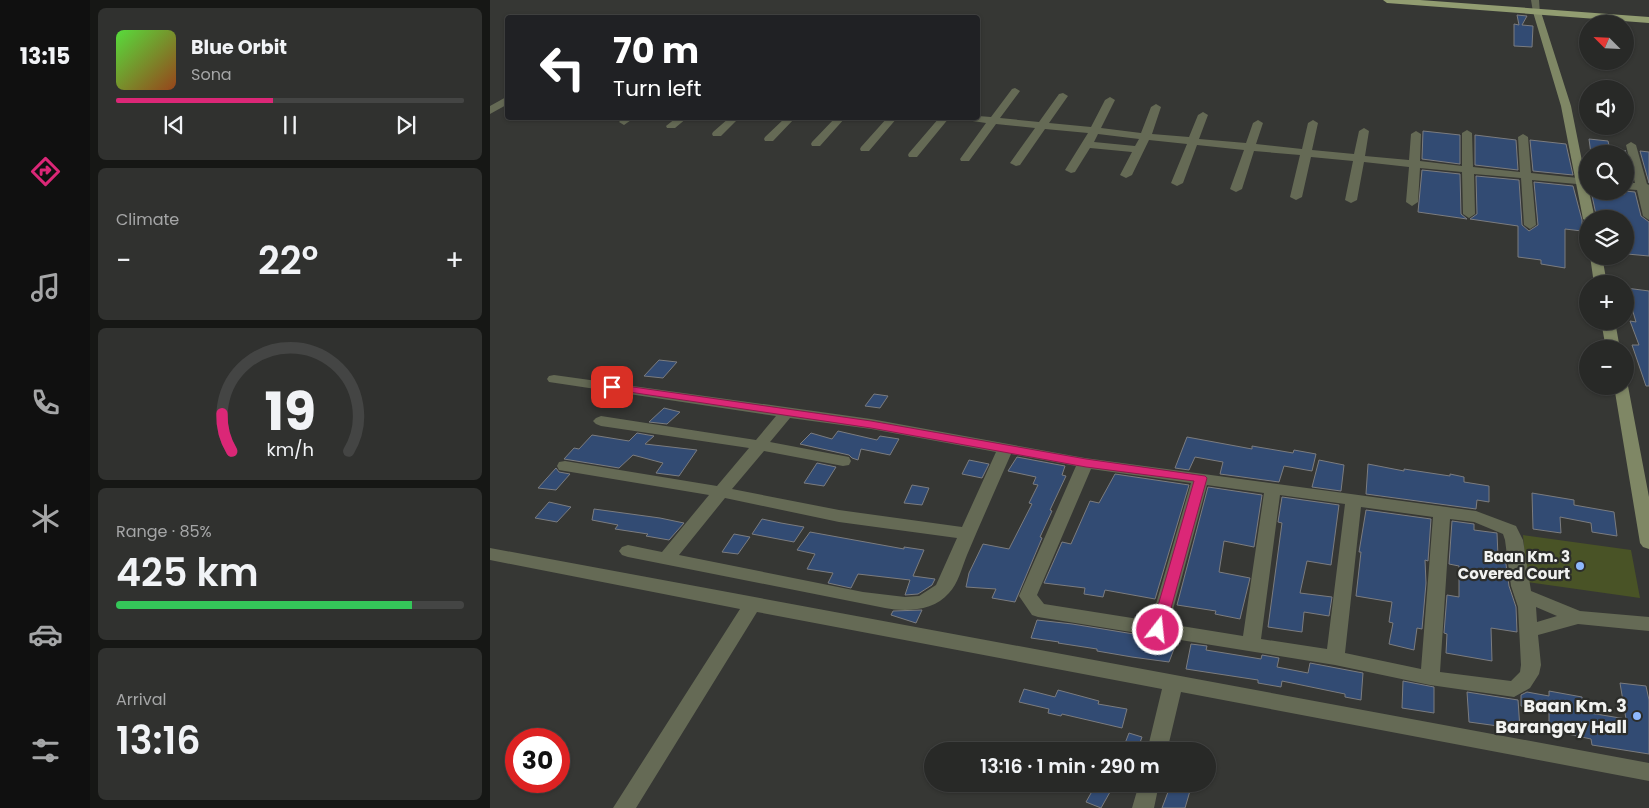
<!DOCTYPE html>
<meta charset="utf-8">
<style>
:root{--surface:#282927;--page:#30312f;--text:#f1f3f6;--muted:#a5a6a7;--line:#444544;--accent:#db2777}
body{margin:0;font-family:Poppins,sans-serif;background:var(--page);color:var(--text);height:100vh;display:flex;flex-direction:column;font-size:19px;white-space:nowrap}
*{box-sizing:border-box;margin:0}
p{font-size:16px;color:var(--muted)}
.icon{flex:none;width:28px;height:28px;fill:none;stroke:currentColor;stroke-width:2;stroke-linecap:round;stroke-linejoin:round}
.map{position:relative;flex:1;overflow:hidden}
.side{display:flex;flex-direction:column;gap:8px;padding:8px;background:#161715;width:400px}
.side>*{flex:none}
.top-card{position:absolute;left:15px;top:15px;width:475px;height:105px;border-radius:5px;box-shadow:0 1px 4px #0004,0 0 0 1px var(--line);background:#202124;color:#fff;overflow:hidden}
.needle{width:32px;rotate:294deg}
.buttons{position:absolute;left:1089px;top:15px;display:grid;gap:10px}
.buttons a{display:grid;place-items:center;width:55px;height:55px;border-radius:50%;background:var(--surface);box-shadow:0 1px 4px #0004,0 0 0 1px var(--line);font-size:25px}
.speed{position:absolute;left:15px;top:728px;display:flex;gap:10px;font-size:25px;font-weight:700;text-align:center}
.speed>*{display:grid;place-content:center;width:65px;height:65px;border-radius:50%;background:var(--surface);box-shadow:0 1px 4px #0004,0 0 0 1px var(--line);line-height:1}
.speed .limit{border:8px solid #d22;background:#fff;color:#111}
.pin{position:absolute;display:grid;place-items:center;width:42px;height:42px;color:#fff;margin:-21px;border-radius:10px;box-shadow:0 2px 8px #0006}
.me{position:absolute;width:55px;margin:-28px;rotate:16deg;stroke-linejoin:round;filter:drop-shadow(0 0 4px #0008)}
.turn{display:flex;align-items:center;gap:18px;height:105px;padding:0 25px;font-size:22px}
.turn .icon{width:65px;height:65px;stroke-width:2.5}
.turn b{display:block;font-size:35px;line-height:42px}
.big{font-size:38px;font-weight:600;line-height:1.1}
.side .tile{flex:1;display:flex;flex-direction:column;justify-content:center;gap:8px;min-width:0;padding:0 18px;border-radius:8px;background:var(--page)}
.side .dial{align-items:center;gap:0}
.dial svg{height:130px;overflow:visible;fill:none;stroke:var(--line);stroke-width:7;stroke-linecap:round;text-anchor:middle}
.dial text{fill:var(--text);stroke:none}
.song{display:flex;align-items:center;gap:15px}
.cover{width:60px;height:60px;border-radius:8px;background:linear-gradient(135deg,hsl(110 70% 55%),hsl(20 70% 35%))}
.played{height:5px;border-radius:2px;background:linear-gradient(90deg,var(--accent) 45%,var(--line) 45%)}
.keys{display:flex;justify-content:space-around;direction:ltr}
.heat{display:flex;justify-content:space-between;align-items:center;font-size:28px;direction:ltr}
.charge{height:8px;border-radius:4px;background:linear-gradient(90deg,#34c759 85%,var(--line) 0)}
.trip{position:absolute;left:434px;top:742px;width:292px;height:50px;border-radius:25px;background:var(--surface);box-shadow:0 1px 4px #0004,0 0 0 1px var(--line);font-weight:600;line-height:50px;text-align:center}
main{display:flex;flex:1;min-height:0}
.dock{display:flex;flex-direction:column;width:90px;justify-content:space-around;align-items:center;background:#101010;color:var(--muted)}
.dock .icon{width:35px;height:35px}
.dock .on{color:var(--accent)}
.dock b{font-size:22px;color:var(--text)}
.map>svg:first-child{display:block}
</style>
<main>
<nav class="dock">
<b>13:15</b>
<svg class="icon on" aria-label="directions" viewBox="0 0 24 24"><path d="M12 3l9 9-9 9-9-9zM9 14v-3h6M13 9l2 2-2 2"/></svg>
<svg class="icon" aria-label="music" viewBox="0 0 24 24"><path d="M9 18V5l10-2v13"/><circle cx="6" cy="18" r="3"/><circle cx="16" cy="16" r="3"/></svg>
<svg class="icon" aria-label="phone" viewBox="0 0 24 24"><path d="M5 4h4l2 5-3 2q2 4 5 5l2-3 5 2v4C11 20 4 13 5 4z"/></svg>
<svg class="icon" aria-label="climate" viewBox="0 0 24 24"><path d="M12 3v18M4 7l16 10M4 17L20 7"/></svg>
<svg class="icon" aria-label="car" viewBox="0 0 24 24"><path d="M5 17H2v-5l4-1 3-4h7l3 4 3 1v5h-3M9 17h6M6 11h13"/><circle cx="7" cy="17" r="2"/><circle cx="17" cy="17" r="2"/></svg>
<svg class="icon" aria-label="filters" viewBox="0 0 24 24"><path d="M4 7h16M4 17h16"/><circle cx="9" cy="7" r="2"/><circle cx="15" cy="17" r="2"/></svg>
</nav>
<section class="side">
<div class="tile">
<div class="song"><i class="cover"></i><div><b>Blue Orbit</b><p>Sona</p></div></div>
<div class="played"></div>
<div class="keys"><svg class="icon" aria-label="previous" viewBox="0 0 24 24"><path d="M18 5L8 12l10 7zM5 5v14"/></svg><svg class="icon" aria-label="pause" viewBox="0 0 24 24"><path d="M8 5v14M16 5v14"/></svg><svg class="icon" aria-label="next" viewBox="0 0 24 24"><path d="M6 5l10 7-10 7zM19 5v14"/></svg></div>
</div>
<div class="tile"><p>Climate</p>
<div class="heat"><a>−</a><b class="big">22°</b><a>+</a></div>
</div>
<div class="tile dial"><svg viewBox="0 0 100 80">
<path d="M14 69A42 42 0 1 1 86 69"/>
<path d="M14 69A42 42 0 0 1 8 46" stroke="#db2777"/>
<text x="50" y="56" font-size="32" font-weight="700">19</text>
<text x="50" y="72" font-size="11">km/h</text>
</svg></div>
<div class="tile"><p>Range · 85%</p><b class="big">425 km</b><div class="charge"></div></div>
<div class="tile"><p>Arrival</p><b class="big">13:16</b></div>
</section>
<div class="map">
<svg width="1159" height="808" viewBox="0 0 1159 808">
<rect width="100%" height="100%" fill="#363734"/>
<path fill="#495326" d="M1033,535L1141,550L1150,598L1037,582Z"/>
<path fill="#324b73" stroke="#7b7c7f" d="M1027,15L1037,16L1032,25L1043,26L1042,47L1024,46V24L1029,25Z
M933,131L970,135V164L932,159Z
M985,135L1026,140L1028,170L985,165Z
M1099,139L1118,141L1121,154H1101Z
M1040,140L1076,144L1083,175L1043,171Z
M1135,150L1143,181H1135Z
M1150,151L1159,152V183Z
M932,170L970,174L971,214L977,219L928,212Z
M986,176L1029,180L1032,225L1039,231L1048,225L1044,182L1083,186L1092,220V231L1075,229V268L1051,264V260L1028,257V226L980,219L987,214Z
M1101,191L1135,194V191L1145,192L1151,216L1159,222V256L1137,254L1135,240V219H1107Z
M1136,288L1159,291V386H1156L1142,345H1149L1140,321L1146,322Z
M169,360L187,362L173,378L154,376Z
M384,394L398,396L390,408L375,406Z
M174,408L190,412L177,424L159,422Z
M348,431L387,440L390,436L409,439L400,455L371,449L368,460L362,458L359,455L310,444L321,433L342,439Z
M147,433L164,436L155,444L207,450L189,476L166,473L173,463L143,455L129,468L74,459L84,448L89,449L102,435L139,441Z
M697,437L762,449V446L803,453L804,450L826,454L822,471L794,466L789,482L730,474L733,462L705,457L699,470L685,468Z
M527,457L575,466L572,475L576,476L560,510L562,511L550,537L552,538L525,602L502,598L506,589L476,587L479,573L493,544L519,549L542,504L539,503L548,485L543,484L546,477L518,471Z
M479,460L499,464L492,478L472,474Z
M829,460L854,465L851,491L822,487Z
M327,463L346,467L334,486L314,483Z
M878,464L914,471V469L960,476V474L974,477V482L999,486V502L987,500L986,509L876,494Z
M66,468L69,472L80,474L66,490L48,488Z
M625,474L699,485L665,599L615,590L613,597L594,594L595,588L554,583L572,542L581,544L600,501L609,503Z
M422,485L439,488L432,505L414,503Z
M718,487L772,495L764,547L734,541L729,572L760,578L750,619L725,614L726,611L687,605Z
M1042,493L1084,500V505L1124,512L1127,536L1102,532L1101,523L1070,517L1071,533L1043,529Z
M792,497L849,505L841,565L817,561L810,593L842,597L839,616L814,612L812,632L778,627L792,523L788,522Z
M59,502L81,507L67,522L45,518Z
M104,509L170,518L194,523L179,540L156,536L158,534L125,529L128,525L102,520Z
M876,510L941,519L938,561L935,560L936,583L932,629L927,628L924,650L899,644L903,623L899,622L902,602L866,596L871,552H869Z
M272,519L291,523L314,527L304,542L262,534Z
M962,521L984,524V530L1007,533L1008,556L1015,557L1019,586L1026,607L1027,632L1001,628L1002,661L956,653L957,634L954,633L957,595L969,597V566L959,564Z
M320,532L414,549V547L434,550L423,576L445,579L442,585L428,594L415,595L420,580L368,574L361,588L338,583L343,573L317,569L325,554L307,550Z
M244,534L260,537L248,554L232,552Z
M432,610L426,623L401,615L403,611Z
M547,620L582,624L687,641L679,662L642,657L607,651V649L568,643L569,642L541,638Z
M701,644L717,646L716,650L753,656L771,659L772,655L789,658L787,667L818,673L820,663L873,673L871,700L855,697V694L792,681L791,687L768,683V680L696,669Z
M913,681L944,687V713L912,708Z
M1130,683L1156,686L1159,700V754L1102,745L1101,739L1059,730V712L1031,706V695L1037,692L1059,696V691L1092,697L1094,712L1136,719Z
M534,689L565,697L568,690L609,701L608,704L637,709L632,728L572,714L571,716L558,713L559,709L529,702Z
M977,692L1028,700L1030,729L979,722Z
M639,733L652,737L647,751H632Z
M681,784H702L695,808H672Z
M605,786L620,792L611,808L596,802Z"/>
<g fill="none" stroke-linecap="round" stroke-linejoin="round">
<path fill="#656a55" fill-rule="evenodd" d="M1041,0H1049L1050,14L1043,12Z
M525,88L530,91L510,118L549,122L569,94L573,93L578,96L559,123L601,127L615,100L620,97L625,100L611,128L651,133L661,107L666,104L671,107L662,134L699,137L708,115L713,112L718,115L709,139L756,143L763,123L768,120L773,123L766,144L812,149L818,123L823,120L828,123L822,150L864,154L869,131L874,128L879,131L875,156L919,160L921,134L926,131L931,134L930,161L972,166V133L977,130L982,133L983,167L1030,172L1028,137L1033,134L1038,137L1041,173L1098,179V185L1042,180L1046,225L1040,229L1034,225L1031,178L984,174L985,214L979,218L973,214L972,172L930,168L928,202L922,206L916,202L919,167L874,162L867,200L861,203L855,200L863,161L821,157L812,197L806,200L800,197L810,155L764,151L752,189L746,192L740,189L754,150L707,145L693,183L687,186L681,183L697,144L659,140L642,175L636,178L630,175L642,152L600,148L585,172L581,173L575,170L598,133L555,129L530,165L526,166L520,163L545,128L506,124L479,161H471L470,159L496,123L476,120L475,118H488V116L501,117L522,89ZM608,134L649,139L645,146L604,142Z
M18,96V104L0,114V106Z
M133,118H144L134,125L129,122Z
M186,118H197L185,128H177L176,126Z
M239,118H249L231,136H223L222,134L223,132Z
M295,118H305L283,141H275L274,139L275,137Z
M345,118H355L330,146H322L321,144L322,142Z
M397,118H407L379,151H371L370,149L371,147Z
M449,118H459L427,157H419L418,155L419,153Z
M1141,142L1146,145L1157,184L1159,185V220L1153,216L1147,190L1135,189V183H1145L1136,145Z
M64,375L381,419L595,458L986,511L1026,526L1033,540L1041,591L1090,611L1159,617V631L1088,624L1048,635L1051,665L1049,674L1040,688L1024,697L940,685L845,665L548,617L542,615L529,596L586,466L521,454C506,488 491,522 477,555C472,567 468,584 459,593C444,611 416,612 395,608L138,557L132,555L129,551L132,547L138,545L172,552L219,495L69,470L67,466L69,462L75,461L227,486L259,448L111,426L106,424L103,421L106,418L111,416L266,440L286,416L59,382L57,379L59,376ZM300,418L381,429L506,452L472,527L349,510L242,489L274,451L353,466L359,465L361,461L359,457L280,442ZM601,469L701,483L661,621L554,604L547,595ZM717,485L774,493L753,636L679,624ZM790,495L855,504L837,649L771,639ZM235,498L349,522L467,538L446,585L429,596L415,597L373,592L189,555ZM871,507L943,517L931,669L855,653ZM960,519L984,522L1013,534L1015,540L1021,586L1028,607L1031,665L1030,672L1021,681L950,672ZM1046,607L1067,616L1047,622Z
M0,548L1159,763V781L691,692L677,751H657L672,689L267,612L146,808H123L250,609L0,560Z
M649,784H669L664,808H642Z"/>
<path fill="#7f8765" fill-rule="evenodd" d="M1047,9L1051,12L1081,106L1098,191H1099L1105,219H1098V222L1093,219L1071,106L1043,12Z
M1100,256H1112L1117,284H1104Z
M1111,321H1125L1130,349H1116Z
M1135,383L1138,386L1159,497V549L1153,547L1150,543L1124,386H1135Z"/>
<path fill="#929d71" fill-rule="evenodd" d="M893,0H930L1159,17V23L897,3Z"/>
</g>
<path fill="#db2777" stroke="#8e194d" d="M122,384L381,421L596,459L715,476L717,478L675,630L673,633L668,635L663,633L661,630L704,481L596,467L381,428L119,389L117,387Z"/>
<g fill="#8eb8fd" stroke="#2c2d2a" stroke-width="2">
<circle cx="1090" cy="566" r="5"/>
<circle cx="1147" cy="716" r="5"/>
</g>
<g text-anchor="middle" stroke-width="4.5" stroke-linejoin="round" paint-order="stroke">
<g font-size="15" font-weight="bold" fill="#f2f3f1" stroke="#2c2d2a" text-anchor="end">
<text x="1080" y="562">Baan Km. 3<tspan x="1080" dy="17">Covered Court</tspan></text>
</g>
<g font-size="18" font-weight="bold" fill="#f2f3f1" stroke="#2c2d2a" text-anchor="end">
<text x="1137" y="712">Baan Km. 3<tspan x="1137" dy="21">Barangay Hall</tspan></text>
</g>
</g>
</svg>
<div class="buttons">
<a><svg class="needle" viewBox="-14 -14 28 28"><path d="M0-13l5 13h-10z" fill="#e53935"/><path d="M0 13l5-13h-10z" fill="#a5a6a7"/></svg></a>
<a><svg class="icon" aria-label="sound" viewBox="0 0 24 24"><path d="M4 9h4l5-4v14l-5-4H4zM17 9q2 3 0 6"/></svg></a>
<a><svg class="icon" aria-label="search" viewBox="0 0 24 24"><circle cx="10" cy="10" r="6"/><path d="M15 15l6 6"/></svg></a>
<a><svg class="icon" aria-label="layers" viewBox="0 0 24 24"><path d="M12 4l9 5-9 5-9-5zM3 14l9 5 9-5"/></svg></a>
<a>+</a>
<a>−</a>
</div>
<div class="speed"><div class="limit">30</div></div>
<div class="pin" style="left:122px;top:387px;background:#d93025"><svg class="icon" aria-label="arrive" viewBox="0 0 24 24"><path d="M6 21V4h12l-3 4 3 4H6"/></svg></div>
<svg class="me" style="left:668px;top:630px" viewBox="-20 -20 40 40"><circle r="17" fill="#db2777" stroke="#fff" stroke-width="3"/><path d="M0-11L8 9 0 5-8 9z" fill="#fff"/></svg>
<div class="trip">13:16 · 1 min · 290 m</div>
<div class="top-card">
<div class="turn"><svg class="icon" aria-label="left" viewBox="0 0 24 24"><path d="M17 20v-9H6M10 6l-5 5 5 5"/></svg><div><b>70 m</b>Turn left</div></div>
</div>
</div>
</main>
